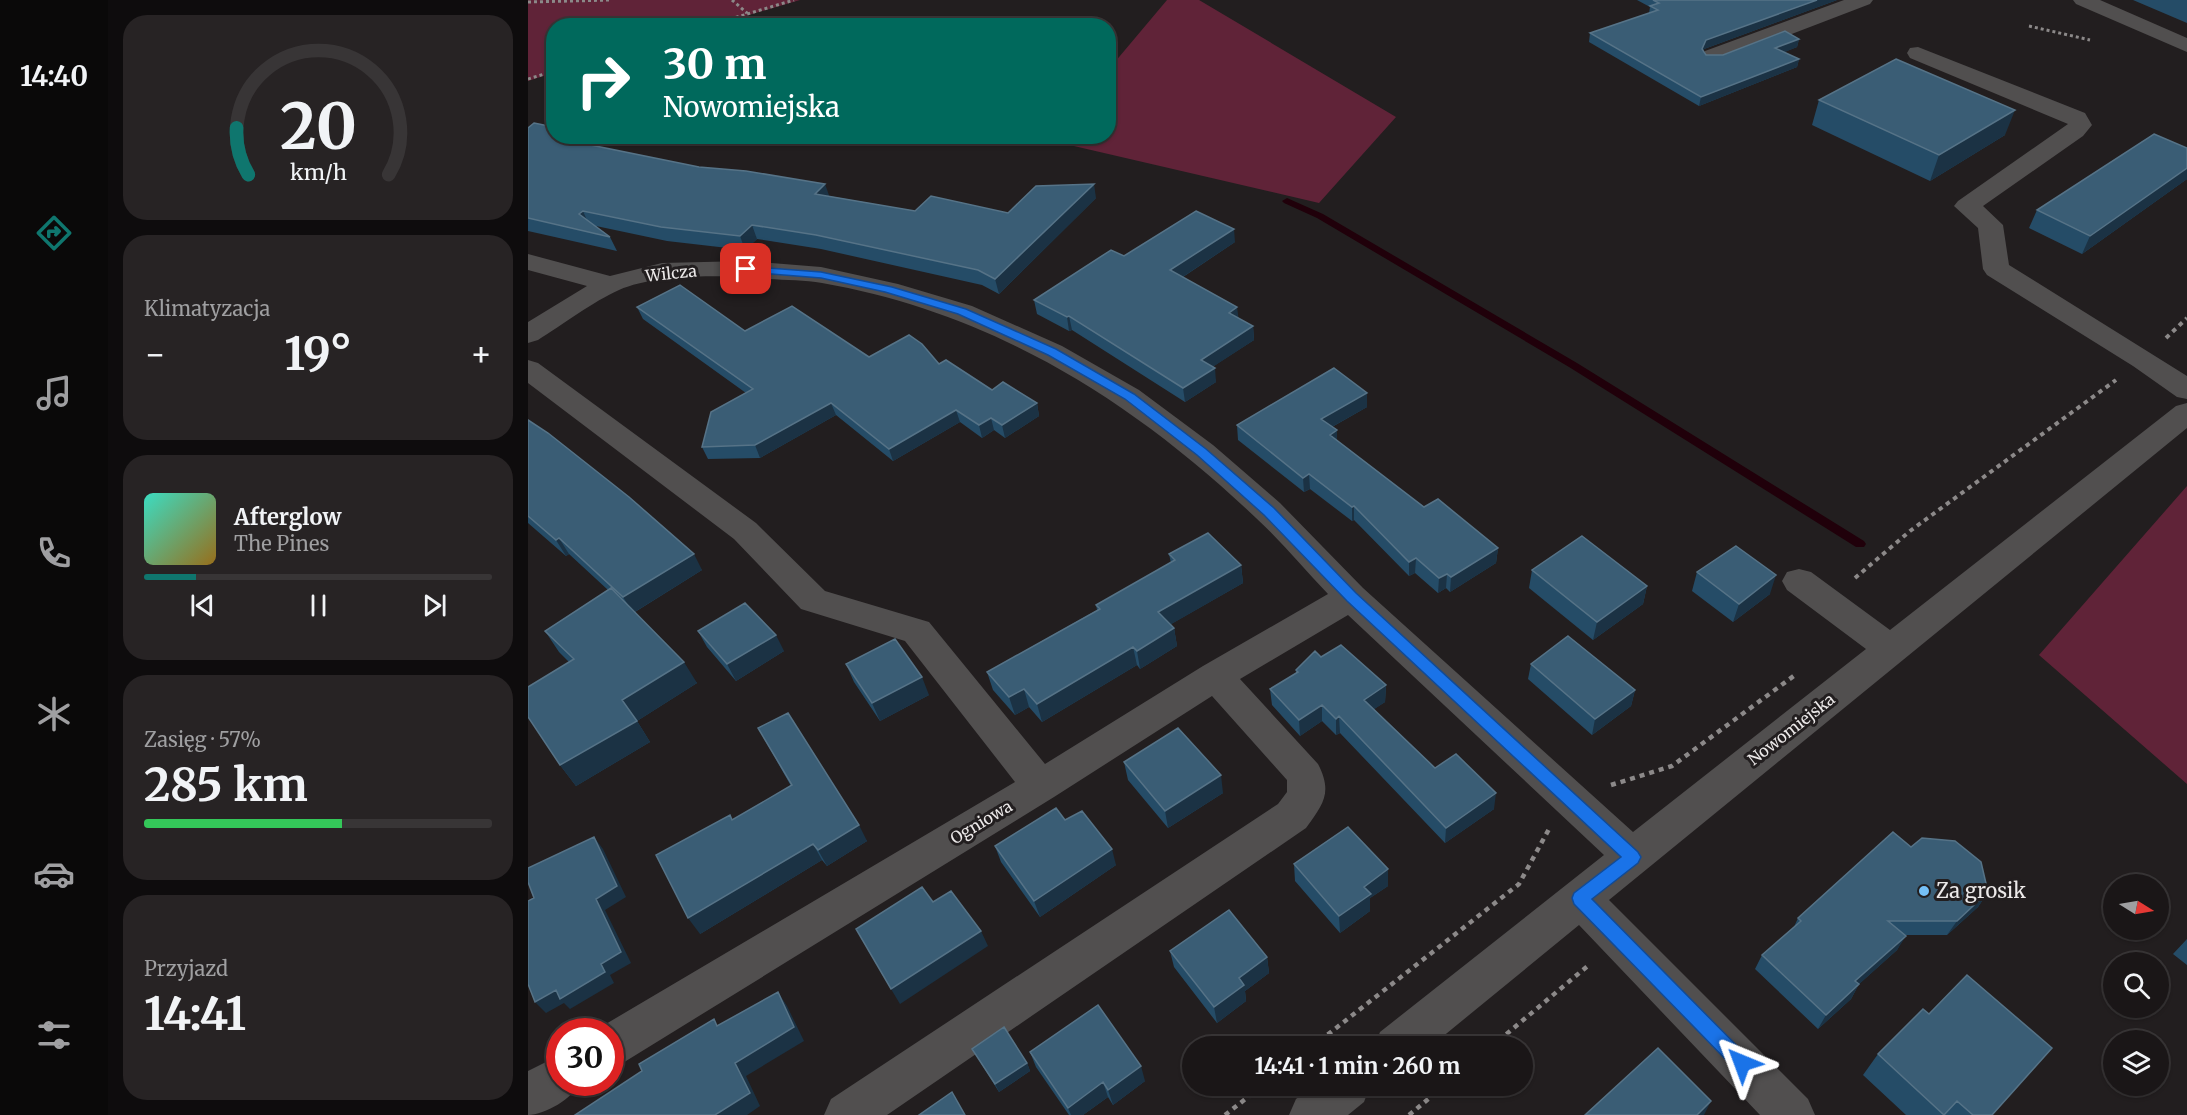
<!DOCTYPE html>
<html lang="pl">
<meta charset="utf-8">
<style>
:root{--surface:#1a1617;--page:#272324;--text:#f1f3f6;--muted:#9f9fa1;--line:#383536;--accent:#0f766e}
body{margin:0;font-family:Merriweather,serif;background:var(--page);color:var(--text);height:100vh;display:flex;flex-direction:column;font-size:22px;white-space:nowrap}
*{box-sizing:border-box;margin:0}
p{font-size:20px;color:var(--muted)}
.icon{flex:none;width:33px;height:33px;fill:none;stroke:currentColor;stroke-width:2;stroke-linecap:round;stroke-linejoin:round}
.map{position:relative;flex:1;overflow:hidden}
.details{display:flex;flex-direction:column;gap:15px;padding:15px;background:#0e0c0d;width:420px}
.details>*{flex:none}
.top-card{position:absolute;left:18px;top:18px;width:570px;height:126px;border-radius:24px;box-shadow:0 2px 4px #0004,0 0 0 2px var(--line);background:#00695c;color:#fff;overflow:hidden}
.needle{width:39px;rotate:101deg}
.fabs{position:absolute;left:1575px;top:874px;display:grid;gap:12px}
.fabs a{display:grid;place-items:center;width:66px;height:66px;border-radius:50%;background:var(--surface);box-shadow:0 2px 4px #0004,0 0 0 2px var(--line);font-size:30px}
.speed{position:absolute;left:18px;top:1018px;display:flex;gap:12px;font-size:30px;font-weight:700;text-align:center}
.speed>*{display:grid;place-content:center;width:78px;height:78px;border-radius:50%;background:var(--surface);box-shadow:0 2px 4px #0004,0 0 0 2px var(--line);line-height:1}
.speed .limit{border:9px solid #d22;background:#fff;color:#111}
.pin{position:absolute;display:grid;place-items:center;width:51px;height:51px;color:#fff;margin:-26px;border-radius:12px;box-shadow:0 3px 9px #0006}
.me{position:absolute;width:66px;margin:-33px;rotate:316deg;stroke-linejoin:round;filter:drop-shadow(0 0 4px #0008)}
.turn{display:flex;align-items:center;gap:21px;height:126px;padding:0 18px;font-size:27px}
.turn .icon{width:78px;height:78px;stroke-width:2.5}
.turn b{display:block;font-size:42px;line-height:51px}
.big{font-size:45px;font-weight:700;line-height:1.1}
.details .card{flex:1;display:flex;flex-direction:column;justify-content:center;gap:9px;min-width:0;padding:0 21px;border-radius:24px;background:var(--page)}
.details .dial{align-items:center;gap:0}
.dial svg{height:156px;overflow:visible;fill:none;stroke:var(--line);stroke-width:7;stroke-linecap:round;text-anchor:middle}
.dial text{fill:var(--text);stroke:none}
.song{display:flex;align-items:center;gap:18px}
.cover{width:72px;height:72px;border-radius:9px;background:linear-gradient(135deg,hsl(170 70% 55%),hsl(40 70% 35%))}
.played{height:6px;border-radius:3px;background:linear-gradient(90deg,var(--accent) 15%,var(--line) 15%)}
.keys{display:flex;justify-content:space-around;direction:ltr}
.heat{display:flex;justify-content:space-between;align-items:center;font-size:33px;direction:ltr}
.charge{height:9px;border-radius:4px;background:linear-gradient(90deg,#34c759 57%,var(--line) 0)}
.trip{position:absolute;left:654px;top:1036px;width:351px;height:60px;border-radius:30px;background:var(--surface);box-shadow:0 2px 4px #0004,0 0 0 2px var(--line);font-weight:700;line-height:60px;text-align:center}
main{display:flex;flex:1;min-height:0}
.tab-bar{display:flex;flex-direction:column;width:108px;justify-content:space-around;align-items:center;background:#0a0909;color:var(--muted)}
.tab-bar .icon{width:42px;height:42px}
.tab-bar .current{color:var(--accent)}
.tab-bar b{font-size:27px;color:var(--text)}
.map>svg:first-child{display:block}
</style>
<main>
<nav class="tab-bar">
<b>14:40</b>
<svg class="icon current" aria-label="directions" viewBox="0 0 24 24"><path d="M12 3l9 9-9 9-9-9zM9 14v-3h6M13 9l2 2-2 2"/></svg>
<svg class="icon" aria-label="music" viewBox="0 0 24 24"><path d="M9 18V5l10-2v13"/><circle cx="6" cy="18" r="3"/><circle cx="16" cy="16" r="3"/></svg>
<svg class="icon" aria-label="phone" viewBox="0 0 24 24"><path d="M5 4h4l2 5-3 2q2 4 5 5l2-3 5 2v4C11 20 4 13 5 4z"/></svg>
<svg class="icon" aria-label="climate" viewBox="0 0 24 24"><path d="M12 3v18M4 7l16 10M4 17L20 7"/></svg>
<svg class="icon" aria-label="car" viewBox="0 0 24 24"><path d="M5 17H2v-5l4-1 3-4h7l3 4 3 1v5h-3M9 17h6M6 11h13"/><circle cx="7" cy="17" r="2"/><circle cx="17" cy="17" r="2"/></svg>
<svg class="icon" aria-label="filters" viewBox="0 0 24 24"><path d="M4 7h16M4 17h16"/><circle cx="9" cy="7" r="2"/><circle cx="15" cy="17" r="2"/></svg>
</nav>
<section class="details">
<div class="card dial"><svg viewBox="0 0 100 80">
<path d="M14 69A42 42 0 1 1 86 69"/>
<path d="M14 69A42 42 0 0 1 8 45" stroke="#0f766e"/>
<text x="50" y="56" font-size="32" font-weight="700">20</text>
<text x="50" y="72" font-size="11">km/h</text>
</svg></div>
<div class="card"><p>Klimatyzacja</p>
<div class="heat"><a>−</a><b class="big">19°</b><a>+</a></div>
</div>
<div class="card">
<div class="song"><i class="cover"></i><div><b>Afterglow</b><p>The Pines</p></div></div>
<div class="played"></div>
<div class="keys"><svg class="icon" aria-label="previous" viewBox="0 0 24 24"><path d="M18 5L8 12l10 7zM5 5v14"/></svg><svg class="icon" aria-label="pause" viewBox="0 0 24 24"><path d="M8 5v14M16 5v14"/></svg><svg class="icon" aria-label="next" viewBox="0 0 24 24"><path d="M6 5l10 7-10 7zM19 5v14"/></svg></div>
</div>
<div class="card"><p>Zasięg · 57%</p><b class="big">285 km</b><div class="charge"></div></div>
<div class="card"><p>Przyjazd</p><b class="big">14:41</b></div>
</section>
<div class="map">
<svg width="1659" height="1115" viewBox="0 0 1659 1115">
<rect width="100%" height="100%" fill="#221e1f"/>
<path fill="#602338" d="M0,0H272L187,25L26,26L25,73L0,81Z
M639,0H671L868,117L791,203L520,140L523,137L580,136L581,69Z
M1659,486V784L1511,655Z"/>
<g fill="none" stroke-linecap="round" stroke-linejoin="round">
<path fill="#20000a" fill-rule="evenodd" d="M759,198L795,214L1049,363L1336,541L1338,544L1336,547H1328L1041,367L789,218L756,203L754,201Z"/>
<path stroke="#8c8989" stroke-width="3" stroke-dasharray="3 3" stroke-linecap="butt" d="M204,0L219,13
M0,2L83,0
M179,26L266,0
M1501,26L1562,40
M0,79L26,71"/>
<path stroke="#8c8989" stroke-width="4" stroke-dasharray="4.5 4.5" stroke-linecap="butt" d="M1638,338L1659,318
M1327,578L1382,531L1588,380"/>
<path stroke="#8c8989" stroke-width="4.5" stroke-dasharray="5 5" stroke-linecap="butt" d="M1083,785L1144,766L1267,675
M784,1047L991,884L1021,829
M963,1047L1062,964
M697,1115L734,1086
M881,1115L916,1086"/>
<path fill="#514f4f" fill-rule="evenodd" d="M1316,0H1345L1342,4L1193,61L1185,62L1177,61L1174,56L1177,51Z
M1545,0H1572L1659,38V52L1548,4Z
M1390,47L1557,113L1564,125L1555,136L1455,206L1475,225L1481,265L1659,376V399L1649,397L1605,366L1459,275L1455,269L1450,228L1426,206L1430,201L1540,124L1382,58L1379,53L1382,48Z
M0,254L82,276L134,263L218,261L293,267L370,284L444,306L534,346L611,390L685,445L752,503L835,588L1105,832L1338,649L1259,590L1254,581L1259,572L1271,569L1283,572L1362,630L1648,406L1659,403V428L1081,900L1280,1099L1287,1115H1232L1051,925L902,1047H846L852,1032L1076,855L820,615L712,679L790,764C805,793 795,804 778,828L359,1115H296L303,1099L750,804L759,792V780L684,696L526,797L98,1061L82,1067V1032L66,1031L487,782L377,641L273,609L206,539L0,383V360L10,363L228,523L297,591L401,622L517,764L675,666L800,594C776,569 754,542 728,518C604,400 465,313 294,283C277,280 258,280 240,279C199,275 129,273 91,290C66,301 34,325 10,340L0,343V322L59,286L0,270Z
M32,1055V1083H52C45,1098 17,1115 0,1115V1071Z
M784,1086H842L836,1102L820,1115H761L768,1099Z"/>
</g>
<path fill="#254c67" d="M1109,0H1309L1176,49L1175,51L1178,55H1195L1271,39L1269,47L1256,52L1271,59L1269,67L1171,106L1061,42L1062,33L1121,13L1122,7Z
M1605,0H1659V23Z
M1291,100L1477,135L1402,181L1284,125Z
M0,128L71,147L301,196L387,211L480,213L568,198L471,294L454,285L293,249L229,239L217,250L139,241L68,226L82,237L89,251L0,231Z
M1659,148V179L1554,254L1501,228L1509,210Z
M707,242L655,277L710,318L725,326L726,340L684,367L688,382L657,402L544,330L541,331L509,314L506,300L596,256Z
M109,307L341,357L411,364L464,390L509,403L511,416L477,438L466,430L454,438L432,422L365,461L308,415L232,458L180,459L174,447L218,393L115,319Z
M839,393V407L804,427L809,430V441L896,507L970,548L968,563L922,592L918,588L910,593L887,573L881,576L826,520L824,521L782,489L776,492L710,440L709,425Z
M0,420L174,570L107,612L169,683L109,721L122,742L48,786L32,765L41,662L31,652L17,631L80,590L41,554L38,556L0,523Z
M641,554L713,565L715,583L643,624L646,628L649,646L612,669L609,665L514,722L501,707L487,715L465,690L459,672L569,610L568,605L643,563Z
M1004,570L1119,586L1115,604L1065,640L1001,588Z
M1169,572L1242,594L1205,622L1164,591Z
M170,631L256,651L208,681L179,647Z
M793,657L858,685L857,702L846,709L907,768L966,809L917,843L812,733L808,735L794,721L772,736L744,705L742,689L768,673V670Z
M318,664L401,695L352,721L326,682Z
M1003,664L1107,690L1103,706L1064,735L1000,679Z
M230,728L339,841L299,866L294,860L172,934L205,820L263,786Z
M596,762L695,793L640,828L600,780Z
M537,820L588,865L512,917L473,862L467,846Z
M1383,847L1460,892L1450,907L1419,935H1377L1369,950L1331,984L1323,999L1290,1029L1227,969L1234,955L1266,927L1270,918Z
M766,864L860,886L842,898V911L812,933L767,881Z
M1659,939V965L1645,954Z
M642,951L739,957L741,973L717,991L718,1001L689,1023L646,967Z
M444,1049L499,1063L502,1071L471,1092Z
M502,1052L617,1081L585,1105L580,1097L555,1115H541L508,1067Z
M1350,1054L1464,1115H1378L1335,1075Z"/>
<path fill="#1b3244" d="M1289,0H1309L1176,49L1172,57L1174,49L1178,40Z
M1271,39L1269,47L1245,57L1247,48Z
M1271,59L1269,67L1171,106L1173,97Z
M1487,110L1477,135L1402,181L1411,155Z
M62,136H67L72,148L53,143Z
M1659,168V179L1554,254L1562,236Z
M297,184L302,198L287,194Z
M566,184L568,198L471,294L467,279Z
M55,211L61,225L51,214Z
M224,225L229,239L217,250L212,236Z
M706,229L707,242L644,284L642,270Z
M709,307L711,321L701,313Z
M541,316L544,330L541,331L539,317Z
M725,326L726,340L674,374L673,360Z
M687,368L688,382L657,402L655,388Z
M839,393V407L793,433V419Z
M303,403L308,415L232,458L227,445Z
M509,403L511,416L477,438L474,425Z
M428,410L432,422L365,461L361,449Z
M463,418L466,430L454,438L451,425Z
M809,430V445L802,435Z
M781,474L782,489L776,492L775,478Z
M826,506V520L824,521V507Z
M31,538L41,554L38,556L28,540Z
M970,548L968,563L922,592L923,577Z
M166,554L174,570L105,613L95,597Z
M888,558L887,573L881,576V562Z
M713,565L715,583L633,630L630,612Z
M919,574L918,588L910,593L911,578Z
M1248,575L1242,594L1205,622L1211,604Z
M1119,586L1115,604L1065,640L1069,622Z
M646,628L649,646L612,669L609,651Z
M248,635L256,651L208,681L199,664Z
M605,647L609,665L514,722L509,704Z
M156,662L169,683L109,721L122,742L48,786L32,765L94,700Z
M394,677L401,695L352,721L344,703Z
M858,685L857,702L836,716V700Z
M496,689L501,707L487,715L481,697Z
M1107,690L1103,706L1064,735L1067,719Z
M794,705V721L772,736L771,720Z
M811,716L812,733L808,735V719Z
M693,775L695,793L640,828L637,811Z
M968,793L966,809L917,843L918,828Z
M331,825L339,841L299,866L290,850Z
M66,837L75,849L98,897L77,910L103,963L82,975L86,983L42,1009L36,1003L18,1013L7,1002L73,964L68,899Z
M285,844L294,860L172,934L160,918Z
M584,849L588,865L512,917L506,901Z
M860,869V886L842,898V911L812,933L811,916L836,887Z
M1460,892L1450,907L1419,935L1429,921Z
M453,931L460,946L372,1004L363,989Z
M1378,936L1369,950L1319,995L1327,981Z
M739,957L741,973L717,991L718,1001L689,1023L686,1007L711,978Z
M1331,984L1323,999L1290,1029L1298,1015Z
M250,992L259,1006L276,1041L218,1076L232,1106L219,1115H187L207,1063Z
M499,1063L502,1071L471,1092L467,1084Z
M613,1066L617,1081L585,1105L580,1090Z
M575,1082L580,1097L555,1115H543L540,1108Z
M1183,1101L1176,1115H1169Z"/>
<path fill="#3a5d75" stroke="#567387" stroke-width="1.5" d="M1125,0H1289L1178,40L1174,49L1178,55H1195L1257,31L1271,39L1247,48L1271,59L1173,97L1062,33L1130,10L1122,6L1131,3Z
M1368,59L1487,110L1411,155L1291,100Z
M6,123L26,127V136H62L53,143L171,167L218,171L297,184L287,194L387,211L403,196L480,213L508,186L566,184L467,279L450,270L288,235L224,225L212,236L133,227L55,211L51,214L82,237L0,218V128Z
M1626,134L1659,148V168L1562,236L1509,210Z
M668,211L706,229L642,270L709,307L701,313L725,326L673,360L687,368L655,388L541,316L539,317L506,300L583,250L596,256Z
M152,285L217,331L264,306L341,357L381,335L394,344L411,364L418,360L464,390L475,382L509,403L474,425L463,418L451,425L428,410L361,449L303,403L227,445L174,447L183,412L225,389L109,307Z
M806,368L839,393L793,419L809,430L802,435L896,507L910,499L970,548L923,577L919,574L911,578L888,558L881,562L826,506L824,507L781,474L775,478L709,425Z
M0,420L20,433L101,497L166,554L95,597L31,538L28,540L0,516Z
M680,533L713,565L630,612L646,628L609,651L605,647L509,704L496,689L481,697L459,672L572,609L568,605L647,560L641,554Z
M1054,536L1119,586L1069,622L1004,570Z
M1208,546L1248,575L1211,604L1169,572Z
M83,588L156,662L94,700L109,721L32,765L0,717V687L46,659L17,631Z
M217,603L248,635L199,664L170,631Z
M1040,636L1107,690L1067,719L1003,664Z
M367,639L394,677L344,703L318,664Z
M813,645L858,685L836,700L907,768L928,754L968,793L918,828L811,716L808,719L794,705L771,720L742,689L770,672L768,670L787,651L793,657Z
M260,713L331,825L290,850L285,844L160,918L128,855L202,815L204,820L264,785L230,728Z
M650,728L693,775L637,811L596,762Z
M528,808L537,820L554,811L584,849L506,901L467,846Z
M820,827L860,869L836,887L843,894L811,916L766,864Z
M1365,832L1383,847L1394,838L1427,841L1453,862L1460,892L1429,921H1360L1378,936L1327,981L1331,984L1298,1015L1234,955L1273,921L1270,918Z
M66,837L89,886L68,899L93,952L73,964L77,972L32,999L28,990L7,1002L0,984V901L6,898L0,882V868Z
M394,887L405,902L423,891L453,931L363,989L328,929Z
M701,910L739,957L711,978L716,985L686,1007L642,951Z
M1439,975L1524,1048L1464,1115H1445L1429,1101L1416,1115L1350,1054L1395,1009L1401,1014Z
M250,992L266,1027L207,1063L222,1093L187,1115H47L114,1071L111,1064L186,1019L189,1026Z
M570,1005L613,1066L580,1090L575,1082L540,1108L502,1052Z
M476,1027L499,1063L467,1084L444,1049Z
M1130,1048L1183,1101L1169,1115H1057Z
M424,1092L437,1115H391Z"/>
<path fill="#1a73e8" stroke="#114b97" stroke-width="1.5" d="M214,266L293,272L364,287L438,309L528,349L606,394L678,449L746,508L828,593L1110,852L1113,857L1110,863L1064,899L1220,1057L1223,1063L1220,1069L1214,1072L1207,1069L1046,904L1044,898L1046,893L1093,857L819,601L736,515L669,455L597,399L520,355L430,314L357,292L293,278L218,272L214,271Z"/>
<circle fill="#75c0f6" stroke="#221e1f" stroke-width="2" cx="1396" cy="891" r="6"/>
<g text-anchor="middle" stroke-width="6" stroke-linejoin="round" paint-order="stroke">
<g font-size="16" fill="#ece9e9" stroke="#221e1f">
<text transform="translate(143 273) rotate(-6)" y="6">Wilcza</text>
<text transform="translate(1263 729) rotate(-38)" y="6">Nowomiejska</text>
<text transform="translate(453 822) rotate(-31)" y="6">Ogniowa</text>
</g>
<g font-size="20" fill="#ece9e9" stroke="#221e1f" text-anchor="start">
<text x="1408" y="898">Za grosik</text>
</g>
</g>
</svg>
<div class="fabs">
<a><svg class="needle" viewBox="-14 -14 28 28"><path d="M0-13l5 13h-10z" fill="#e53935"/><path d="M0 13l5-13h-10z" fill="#9f9fa1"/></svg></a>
<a><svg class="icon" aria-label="search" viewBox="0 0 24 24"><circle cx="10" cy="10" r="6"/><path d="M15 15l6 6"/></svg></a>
<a><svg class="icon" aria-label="layers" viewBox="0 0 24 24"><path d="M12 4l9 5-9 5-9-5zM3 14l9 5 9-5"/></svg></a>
</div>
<div class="speed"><div class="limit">30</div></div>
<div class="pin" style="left:218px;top:269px;background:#d93025"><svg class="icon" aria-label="arrive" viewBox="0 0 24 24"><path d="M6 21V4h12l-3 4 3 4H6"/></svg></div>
<svg class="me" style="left:1214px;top:1063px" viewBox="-20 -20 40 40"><path d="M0-17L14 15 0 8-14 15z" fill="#1a73e8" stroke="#fff" stroke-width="4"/></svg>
<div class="trip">14:41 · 1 min · 260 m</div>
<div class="top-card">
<div class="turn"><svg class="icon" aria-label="right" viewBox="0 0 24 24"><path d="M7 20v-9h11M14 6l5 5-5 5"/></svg><div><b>30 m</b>Nowomiejska</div></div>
</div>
</div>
</main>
